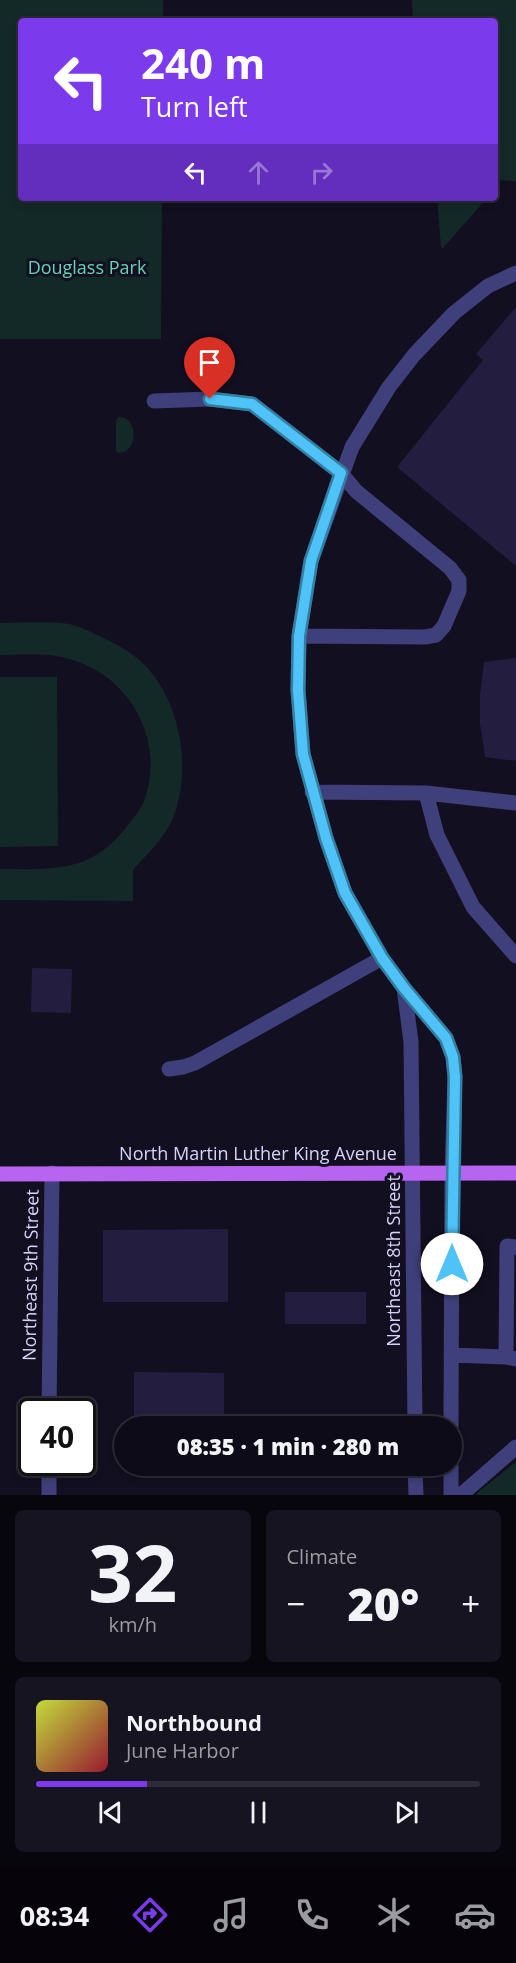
<!DOCTYPE html>
<meta charset="utf-8">
<style>
:root{--surface:#0e0b18;--page:#171421;--text:#f1f3f6;--muted:#9b9ba2;--line:#2e2b37;--accent:#7c3aed}
body{margin:0;font-family:"Open Sans",sans-serif;background:var(--page);color:var(--text);height:100vh;display:flex;flex-direction:column;font-size:22px;white-space:nowrap}
*{box-sizing:border-box;margin:0}
p{font-size:20px;color:var(--muted)}
.icon{flex:none;width:33px;height:33px;fill:none;stroke:currentColor;stroke-width:2;stroke-linecap:round;stroke-linejoin:round}
.map{position:relative;height:1495px;overflow:hidden}
.side{display:flex;flex-direction:column;gap:15px;padding:15px;background:#08060d;flex:1}
.side>*{flex:none}
.top-card{position:absolute;left:18px;top:18px;width:480px;height:183px;border-radius:6px;box-shadow:0 3px 9px #0003,0 0 0 2px var(--line);background:#7c3aed;color:#fff;overflow:hidden}
.speed{position:absolute;left:18px;top:1398px;display:flex;gap:12px;font-size:30px;font-weight:700;text-align:center}
.speed>*{display:grid;place-content:center;width:78px;height:78px;border-radius:50%;background:var(--surface);box-shadow:0 3px 9px #0003,0 0 0 2px var(--line);line-height:1}
.speed .limit{border:3px solid #111;border-radius:9px;background:#fff;color:#111}
.pin{position:absolute;display:grid;place-items:center;width:51px;height:51px;color:#fff;margin:-62px -26px;border-radius:50% 50% 50% 0;rotate:-45deg;box-shadow:0 0 6px #0007}
.pin .icon{rotate:45deg}
.me{position:absolute;width:66px;margin:-33px;rotate:0deg;stroke-linejoin:round;filter:drop-shadow(0 0 4px #0008)}
.turn{display:flex;align-items:center;gap:21px;height:126px;padding:0 24px;font-size:27px}
.turn .icon{width:78px;height:78px;stroke-width:2.5}
.turn b{display:block;font-size:42px;line-height:51px}
.lanes{display:flex;align-items:center;height:57px;padding:0 24px;background:#0003;justify-content:center;gap:30px;direction:ltr}
.lanes .off{opacity:.35}
.big{font-size:45px;font-weight:800;line-height:1.1}
.side .tile{flex:1;display:flex;flex-direction:column;justify-content:center;gap:9px;min-width:0;padding:0 21px;border-radius:9px;background:var(--page)}
.side .dial{align-items:center;gap:0}
.dial b{font-size:78px;line-height:1}
.song{display:flex;align-items:center;gap:18px}
.cover{width:72px;height:72px;border-radius:9px;background:linear-gradient(135deg,hsl(70 70% 55%),hsl(350 70% 35%))}
.played{height:6px;border-radius:3px;background:linear-gradient(90deg,var(--accent) 25%,var(--line) 25%)}
.keys{display:flex;justify-content:space-around;direction:ltr}
.heat{display:flex;justify-content:space-between;align-items:center;font-size:33px;direction:ltr}
.side .tiles{flex:1;display:grid;gap:15px;grid-template-columns:1fr 1fr}
.tile:last-child{grid-column:span 2}
.trip{position:absolute;left:114px;top:1416px;width:348px;height:60px;border-radius:30px;background:var(--surface);box-shadow:0 3px 9px #0003,0 0 0 2px var(--line);font-weight:800;line-height:60px;text-align:center}
.tab-bar{display:flex;height:96px;justify-content:space-around;align-items:center;background:#06040a;color:var(--muted)}
.tab-bar .icon{width:42px;height:42px}
.tab-bar .selected{color:var(--accent)}
.tab-bar b{font-size:27px;color:var(--text)}
.map>svg:first-child{display:block}
</style>
<div class="map">
<svg width="516" height="1495" viewBox="0 0 516 1495">
<rect width="100%" height="100%" fill="#120f20"/>
<path fill="#132928" d="M0,0H163V21H21V198H162L161,339H0Z
M412,0H516V181L495,180V21H413Z
M437,198H487L443,248L441,247Z
M118,417C139,415 139,453 118,453L116,451V421Z
M0,623C22,623 47,621 69,624C79,626 89,631 99,636C112,642 127,649 138,659C180,694 194,770 172,820C164,839 147,854 133,870V901L0,900V869C27,869 56,871 82,862C100,855 116,841 128,825C134,818 142,808 145,798C165,741 130,677 73,660C50,652 24,655 0,655Z
M0,677H57L58,846L0,847Z
M516,1462V1495H477V1493Z"/>
<path fill="#231d3f" d="M516,307V566L397,467L483,360L476,354Z
M516,658V761L485,757L480,724V695L484,662Z
M32,968L72,969L71,1013L31,1012Z
M228,1229V1302H103V1230Z
M285,1292H366V1324H285Z
M134,1372L224,1373V1426H134Z"/>
<g fill="none" stroke-linecap="round" stroke-linejoin="round">
<path stroke="#3f3f7b" stroke-width="15" d="M154,401L210,399L252,404L341,473L356,491L450,568L459,580V591L444,626L436,635L425,637L299,636
M312,792L426,793L516,803
M426,793L437,835L473,907L516,956
M404,988L411,1042L415,1426
M169,1069L183,1067L195,1063L382,958
M516,1247L507,1246L506,1357L516,1359
M451,1355L506,1357
M49,1412L52,1173
M451,1426L452,1173L455,1077L453,1057L446,1038L404,988L382,958L345,893L326,838L303,754L298,690L299,636L311,561L352,447L389,387L414,355L454,313L488,286L516,273
M415,1466L416,1495
M49,1495V1462
M451,1495V1466
M461,1495L516,1447"/>
<path stroke="#b764f0" stroke-width="15" d="M0,1174L516,1173"/>
</g>
<g fill="none" stroke-linecap="round" stroke-linejoin="round">
<g stroke="#337fa1" stroke-width="15">
<path id="route" d="M210,399L252,404L341,473L311,561L299,636L298,690L303,754L326,838L345,893L382,958L404,988L446,1038L453,1057L455,1077L452,1264"/>
</g>
<use href="#route" stroke="#4fc3f7" stroke-width="10"/>
</g>
<g text-anchor="middle" stroke-width="6" stroke-linejoin="round" paint-order="stroke">
<g font-size="18" fill="#66d3b4" stroke="#120f20">
<text x="87" y="274">Douglass Park</text>
</g>
<g font-size="18" fill="#d6d3fb" stroke="#120f20">
<text x="258" y="1160">North Martin Luther King Avenue</text>
<text transform="translate(394 1261) rotate(-90)" y="6">Northeast 8th Street</text>
<text transform="translate(31 1275) rotate(-89)" y="6">Northeast 9th Street</text>
</g>
</g>
</svg>
<div class="speed"><div class="limit">40</div></div>
<div class="pin" style="left:210px;top:399px;background:#d93025"><svg class="icon" aria-label="arrive" viewBox="0 0 24 24"><path d="M6 21V4h12l-3 4 3 4H6"/></svg></div>
<svg class="me" style="left:452px;top:1264px" viewBox="-20 -20 40 40"><circle r="19" fill="#fff"/><path d="M0-13L10 11 0 6-10 11z" fill="#4fc3f7"/></svg>
<div class="trip">08:35 · 1 min · 280 m</div>
<div class="top-card">
<div class="turn"><svg class="icon" aria-label="left" viewBox="0 0 24 24"><path d="M17 20v-9H6M10 6l-5 5 5 5"/></svg><div><b>240 m</b>Turn left</div></div>
<div class="lanes"><svg class="icon" aria-label="left" viewBox="0 0 24 24"><path d="M17 20v-9H6M10 6l-5 5 5 5"/></svg><svg class="icon off" aria-label="ahead" viewBox="0 0 24 24"><path d="M12 20V5M6 11l6-6 6 6"/></svg><svg class="icon off" aria-label="right" viewBox="0 0 24 24"><path d="M7 20v-9h11M14 6l5 5-5 5"/></svg></div>
</div>
</div>
<section class="side">
<div class="tiles">
<div class="tile dial"><b>32</b><p>km/h</p></div>
<div class="tile"><p>Climate</p>
<div class="heat"><a>−</a><b class="big">20°</b><a>+</a></div>
</div>
<div class="tile">
<div class="song"><i class="cover"></i><div><b>Northbound</b><p>June Harbor</p></div></div>
<div class="played"></div>
<div class="keys"><svg class="icon" aria-label="previous" viewBox="0 0 24 24"><path d="M18 5L8 12l10 7zM5 5v14"/></svg><svg class="icon" aria-label="pause" viewBox="0 0 24 24"><path d="M8 5v14M16 5v14"/></svg><svg class="icon" aria-label="next" viewBox="0 0 24 24"><path d="M6 5l10 7-10 7zM19 5v14"/></svg></div>
</div>
</div>
</section>
<nav class="tab-bar">
<b>08:34</b>
<svg class="icon selected" aria-label="directions" viewBox="0 0 24 24"><path d="M12 3l9 9-9 9-9-9zM9 14v-3h6M13 9l2 2-2 2"/></svg>
<svg class="icon" aria-label="music" viewBox="0 0 24 24"><path d="M9 18V5l10-2v13"/><circle cx="6" cy="18" r="3"/><circle cx="16" cy="16" r="3"/></svg>
<svg class="icon" aria-label="phone" viewBox="0 0 24 24"><path d="M5 4h4l2 5-3 2q2 4 5 5l2-3 5 2v4C11 20 4 13 5 4z"/></svg>
<svg class="icon" aria-label="climate" viewBox="0 0 24 24"><path d="M12 3v18M4 7l16 10M4 17L20 7"/></svg>
<svg class="icon" aria-label="car" viewBox="0 0 24 24"><path d="M5 17H2v-5l4-1 3-4h7l3 4 3 1v5h-3M9 17h6M6 11h13"/><circle cx="7" cy="17" r="2"/><circle cx="17" cy="17" r="2"/></svg>
</nav>
